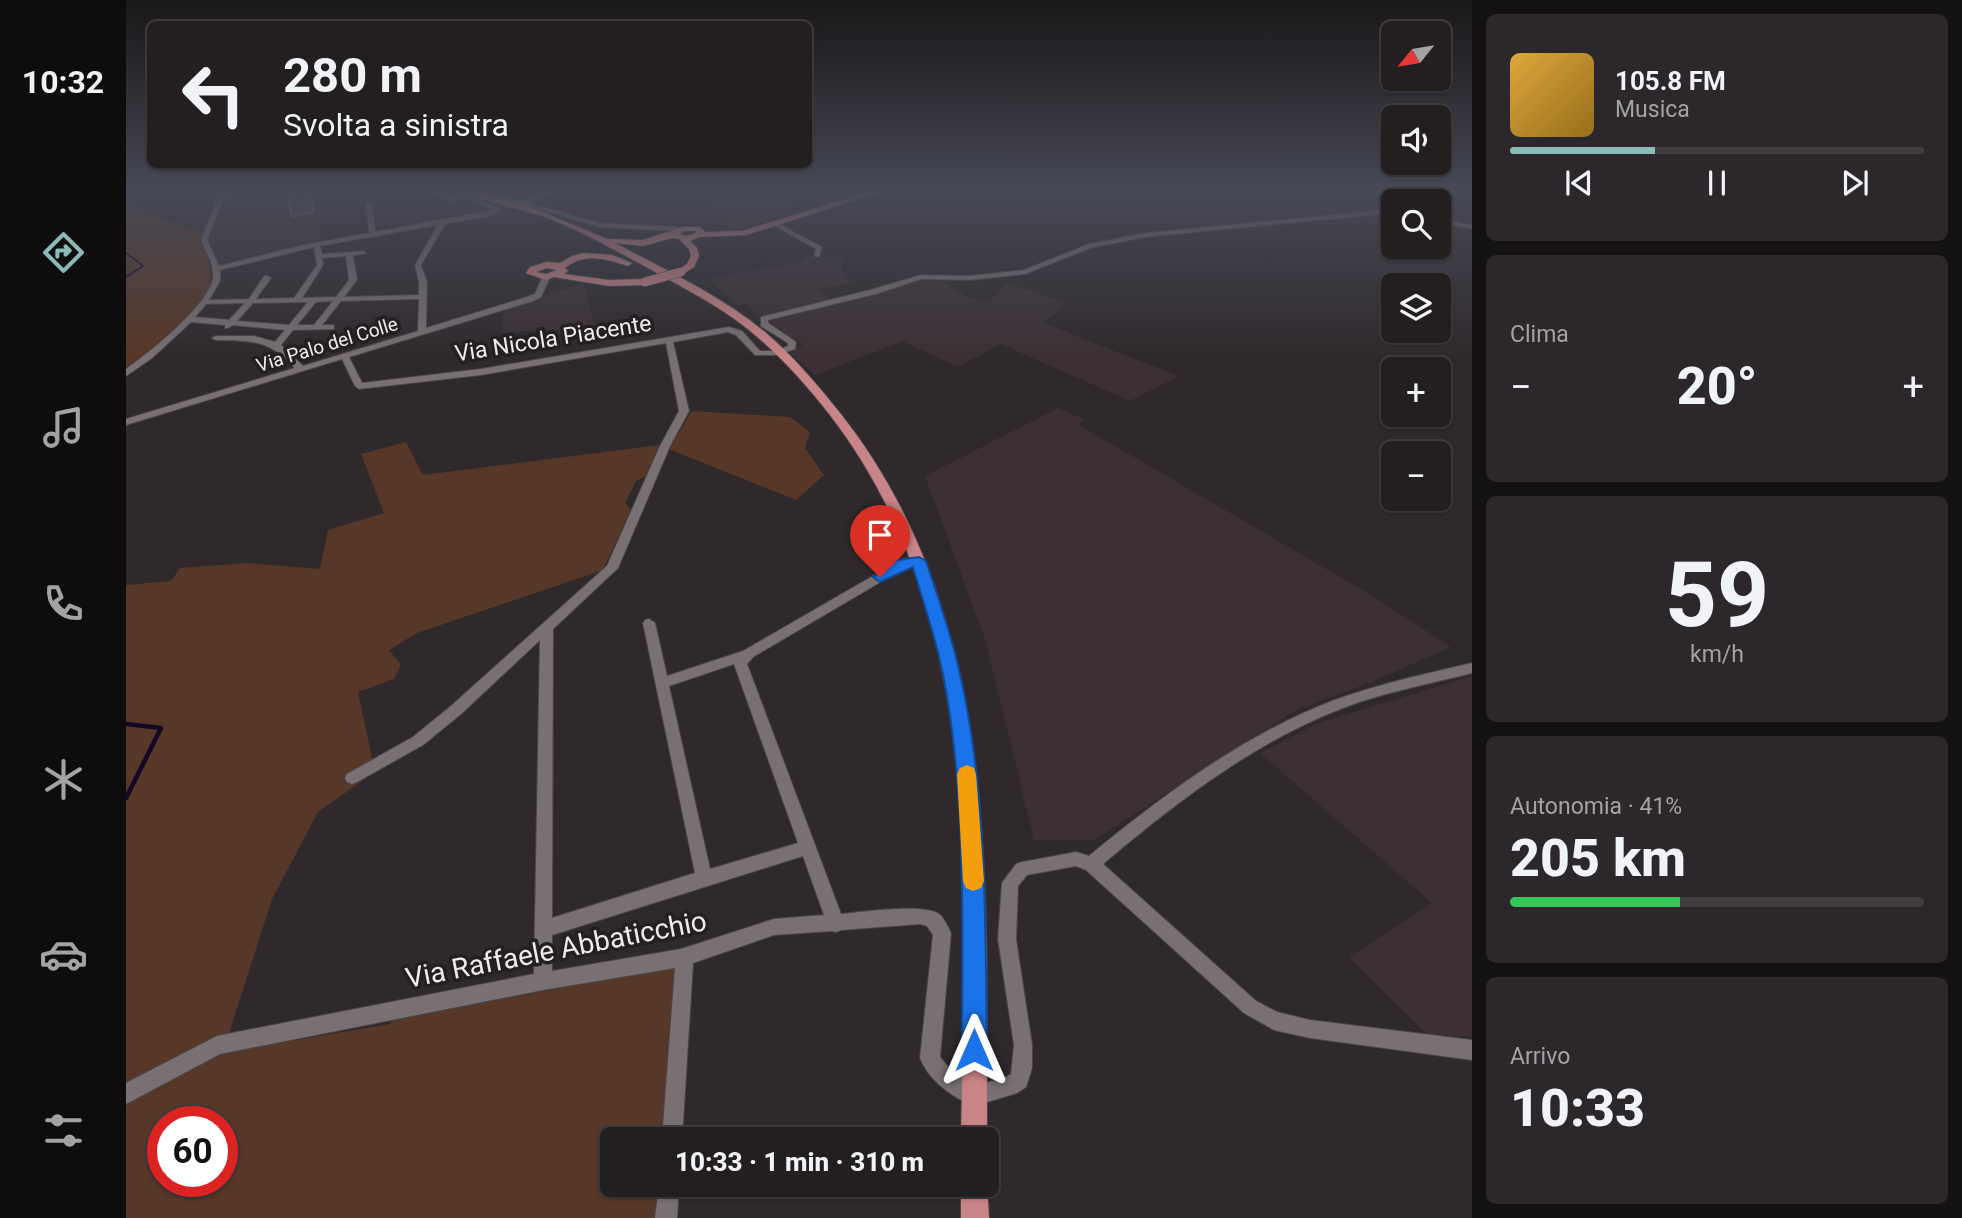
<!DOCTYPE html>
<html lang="it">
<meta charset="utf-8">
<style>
:root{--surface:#231f21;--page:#2b272a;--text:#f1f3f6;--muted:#a3a2a5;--line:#403d3f;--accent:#8bbbb9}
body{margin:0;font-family:Roboto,sans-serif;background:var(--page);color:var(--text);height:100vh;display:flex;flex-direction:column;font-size:26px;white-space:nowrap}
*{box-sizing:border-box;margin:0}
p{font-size:23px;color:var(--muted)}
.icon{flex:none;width:38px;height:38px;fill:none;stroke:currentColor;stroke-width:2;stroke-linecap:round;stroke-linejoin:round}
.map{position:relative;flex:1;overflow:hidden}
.sheet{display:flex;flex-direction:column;gap:14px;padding:14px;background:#131112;width:490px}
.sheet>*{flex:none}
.top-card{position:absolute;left:21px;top:21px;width:665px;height:147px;border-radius:10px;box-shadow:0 2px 5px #0004,0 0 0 2px var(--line);background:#231f21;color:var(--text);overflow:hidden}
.needle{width:46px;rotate:240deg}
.controls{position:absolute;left:1255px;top:21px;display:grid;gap:14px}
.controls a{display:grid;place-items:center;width:70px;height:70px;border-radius:10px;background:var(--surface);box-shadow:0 2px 5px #0004,0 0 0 2px var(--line);font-size:35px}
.speed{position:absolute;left:21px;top:1106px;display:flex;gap:14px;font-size:35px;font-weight:700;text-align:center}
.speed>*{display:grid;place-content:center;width:91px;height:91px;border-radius:50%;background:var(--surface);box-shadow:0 2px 5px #0004,0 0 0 2px var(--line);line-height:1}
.speed .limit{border:10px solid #d22;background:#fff;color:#111}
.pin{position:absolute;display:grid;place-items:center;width:60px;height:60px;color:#fff;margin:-72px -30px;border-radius:50% 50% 50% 0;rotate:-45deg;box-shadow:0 0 7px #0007}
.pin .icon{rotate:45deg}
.me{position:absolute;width:77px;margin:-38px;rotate:0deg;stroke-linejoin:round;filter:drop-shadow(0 0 5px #0008)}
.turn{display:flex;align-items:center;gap:24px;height:147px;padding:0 21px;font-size:32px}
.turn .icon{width:91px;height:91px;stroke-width:2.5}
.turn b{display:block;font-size:49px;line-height:60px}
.big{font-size:52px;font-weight:800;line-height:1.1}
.sheet .card{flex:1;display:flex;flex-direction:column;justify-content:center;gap:10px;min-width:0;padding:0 24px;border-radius:10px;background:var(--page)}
.sheet .dial{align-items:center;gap:0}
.dial b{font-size:91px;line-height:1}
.song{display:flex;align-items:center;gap:21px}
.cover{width:84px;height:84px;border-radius:10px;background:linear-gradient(135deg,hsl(40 70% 55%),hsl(40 70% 35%))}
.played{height:7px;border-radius:4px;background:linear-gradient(90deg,var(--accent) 35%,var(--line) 35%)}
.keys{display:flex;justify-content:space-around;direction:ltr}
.heat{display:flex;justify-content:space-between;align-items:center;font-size:38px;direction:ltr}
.charge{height:10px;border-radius:5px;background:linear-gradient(90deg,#34c759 41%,var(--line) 0)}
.trip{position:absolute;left:474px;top:1127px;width:399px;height:70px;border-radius:10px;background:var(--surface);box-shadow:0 2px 5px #0004,0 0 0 2px var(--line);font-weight:800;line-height:70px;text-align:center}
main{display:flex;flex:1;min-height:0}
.dock{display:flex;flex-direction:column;width:126px;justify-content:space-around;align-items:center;background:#0e0c0d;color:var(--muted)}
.dock .icon{width:49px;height:49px}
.dock .current{color:var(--accent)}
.dock b{font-size:32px;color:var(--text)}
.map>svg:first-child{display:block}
</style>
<main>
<nav class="dock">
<b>10:32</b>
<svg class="icon current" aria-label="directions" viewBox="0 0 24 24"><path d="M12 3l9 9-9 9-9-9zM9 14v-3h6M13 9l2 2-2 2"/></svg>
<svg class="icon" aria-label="music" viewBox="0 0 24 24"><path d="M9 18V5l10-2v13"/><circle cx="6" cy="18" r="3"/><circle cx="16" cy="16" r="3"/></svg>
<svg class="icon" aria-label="phone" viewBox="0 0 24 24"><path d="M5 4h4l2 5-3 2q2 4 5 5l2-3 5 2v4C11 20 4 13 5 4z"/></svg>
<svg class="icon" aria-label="climate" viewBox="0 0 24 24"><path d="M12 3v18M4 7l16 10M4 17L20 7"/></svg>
<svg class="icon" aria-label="car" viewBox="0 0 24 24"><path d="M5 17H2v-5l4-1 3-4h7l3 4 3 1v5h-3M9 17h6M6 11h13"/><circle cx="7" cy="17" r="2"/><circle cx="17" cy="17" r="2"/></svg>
<svg class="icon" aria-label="filters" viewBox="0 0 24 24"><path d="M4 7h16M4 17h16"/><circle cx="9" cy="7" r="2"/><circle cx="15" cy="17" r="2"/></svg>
</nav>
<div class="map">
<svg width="1346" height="1218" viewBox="0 0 1346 1218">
<rect width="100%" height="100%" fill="#2f292c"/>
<path fill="#3c3035" d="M94,189H292L266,195L198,197L192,243L84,269L74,237Z
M590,189H648L669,212L617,229L603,230L584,197H590Z
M682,256L717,257L716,274L726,283L692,289L704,300L802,274L842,297L862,303L881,283L941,303L917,323L1053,376L1004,401L875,344L831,367L777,341L689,375L664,353L677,345L631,318L621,304L611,305L582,279L663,264L668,267Z
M458,283L468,326L376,333L378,308Z
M932,408L957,419L953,425L1245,595L1325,647L1243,683L1170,710L968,840H908L860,642L799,476Z
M1346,676V1037L1301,1034L1223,957L1306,903L1134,753L1192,723Z"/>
<path fill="#573727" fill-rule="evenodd" d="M0,204L76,233L84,267V293L37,342L0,368Z
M566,411L664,417L684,432L679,448L698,475L670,500L543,449Z
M280,442L297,475L534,445L520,476L510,481L499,503L505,510L477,570L291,633L263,650L275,665L268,679L232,692L249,772L192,812L146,899L97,1052L264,1024L267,1018L553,967L539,1139H486V1185H535L532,1218H0V585L45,581L54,568L120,563L194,569L202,530L258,513L235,454ZM37,1122H96V1181H37Z"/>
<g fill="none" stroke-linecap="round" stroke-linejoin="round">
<path stroke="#120826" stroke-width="2" d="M0,253L17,266L0,277"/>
<path stroke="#120826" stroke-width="4.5" d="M0,724L35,728L0,798"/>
</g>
<path fill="#583e5c" stroke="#7c777d" stroke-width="2" d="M160,189H182L188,211L166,217Z"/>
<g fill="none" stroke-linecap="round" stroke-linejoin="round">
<g stroke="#4b4648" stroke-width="2">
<path id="minor" d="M96,189H102L100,194L155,189L98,197L81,240L93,266L177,245L243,233L240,204L243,202L246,204L249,232L367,210L339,198L323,201L292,189H300L323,197L340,194L374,209V211L363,216L319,224L295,265L301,282L300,328L401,297L409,294L417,275L424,277L415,297L407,301L223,357L236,383L355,369L603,327L616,331L634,351H650L662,346V343L635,326V317L744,290L795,275L843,276L898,270L963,244L1020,233L1267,209V213L1020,237L967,247L899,274L843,280L795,279L750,294L642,320V323L670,342L669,349L651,355H629L610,335L602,332L547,342L563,411L544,446L492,568L427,629L426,918L569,873L517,623L519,620L523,619L529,623L541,676L617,651L773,561L793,557L799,561L797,564L780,567L627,657L621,664L715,914C735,912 798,903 813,914C818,918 822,927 825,933L814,1057L824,1069L849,1086L880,1077L885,1074L888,1045L872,939L876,883L890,864L896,862L950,852L963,856C1037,795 1116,736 1206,701C1252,684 1299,674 1346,663V673C1303,684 1259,692 1217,708C1128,742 1049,803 977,864L1130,1001L1151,1012L1184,1020L1346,1040V1060L1184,1038L1148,1030L1118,1013L960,870L950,866L901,875L892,886L890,939L906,1045V1068L900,1087L891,1093L848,1106C825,1096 804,1082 794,1058L807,935L801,926L794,924L715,930L710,932L706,931L648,935L567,963L556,1139H536L549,968L417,990L94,1054L0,1104V1083L91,1036L408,974L414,640L335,714L297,745L231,782L226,784L221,782L219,778L221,774L287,737L325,706L481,566L534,446L553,411L540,343L355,375L233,389L229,386L216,359L0,425V419L169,368C143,339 126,341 90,340L86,338L90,336H128L149,342L159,330L107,325L102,328H99V325L65,322L26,358L0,376V369C23,353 86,303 87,276C88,263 79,251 75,240ZM312,225L289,265L293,282V295L218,297L231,280L227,256L240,253L237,251L196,254L194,246ZM188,247L191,265L168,298L130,299L145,278L141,276H138L123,299L83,300L94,281V270ZM220,256L223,280L210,297L176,298L197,265L196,258ZM293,299L292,331L177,366L155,345L167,330L208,329V325H196L215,301ZM207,301L188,325H171L190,302ZM182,302L163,325L111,321L127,303ZM119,303L103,320L69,317L80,304ZM608,664L672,843L584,869L543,686ZM677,856L698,915L648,919L555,949L426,971V935Z
M425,189H432L404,203L473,223L553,227L556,229L553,231L473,227L373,197L359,199L356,197L373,193L398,201Z
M1323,189H1331L1299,201H1291Z
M1312,218L1346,225V229L1312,222Z
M645,222H649L696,247L693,257L688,256L690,249L645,224Z
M533,1185H553L551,1218H529Z"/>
</g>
<g stroke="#4b4648" stroke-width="2">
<path id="major" d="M330,189H342L405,207L481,239L517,240L557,227H574L579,232L616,231L753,189H764L620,235L574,237L564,241L571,248L573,256L568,267L555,275L550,272L561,264L565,256L563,249L553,239L546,238L517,246L489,243C539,270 594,295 639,332C667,356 691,384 714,413C877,618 860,893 861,1139H835C839,895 862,620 704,415C676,379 644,344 607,318C580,299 552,285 524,269C492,252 461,234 427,220C398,209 355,202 330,189ZM559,231H569L570,233L561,236L553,234Z
M458,253L486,255L506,263L502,266C481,259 458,252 439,268L442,271L438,274L483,280L519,279L524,282L519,285L483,286L428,277L420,280L400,273L404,267L421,262L434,263L446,256ZM421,268L431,270L420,274L410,272Z
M861,1184L863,1218H835V1185Z"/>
</g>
<use href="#minor" fill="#787073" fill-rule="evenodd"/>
<use href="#major" fill="#c98487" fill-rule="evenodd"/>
<g stroke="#4b4648" stroke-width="10" stroke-linecap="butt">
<path id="major-bridge" d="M519,282L555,272"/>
</g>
<use href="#major-bridge" stroke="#c98487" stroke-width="9"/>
</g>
<linearGradient id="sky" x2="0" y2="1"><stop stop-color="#1a1718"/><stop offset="0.53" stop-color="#474956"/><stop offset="1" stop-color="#474956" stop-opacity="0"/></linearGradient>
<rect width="1346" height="359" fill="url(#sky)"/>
<path fill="#1a73e8" stroke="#114b97" stroke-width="2" d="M793,557L800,561C812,598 826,636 834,674C862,797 859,924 861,1050L857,1059L848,1062L839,1059L836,1050C836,924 841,798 817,674C810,638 797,602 787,567L754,582L747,577L771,560Z"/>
<path fill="#f59e0b" d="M841,765L848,768L850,774L858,881L855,888L847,891L840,888L837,881L831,774L834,768Z"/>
<g text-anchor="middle" stroke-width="7" stroke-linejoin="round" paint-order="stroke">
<g font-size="19" fill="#efebed" stroke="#251f22">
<text transform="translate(201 344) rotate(-17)" y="7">Via Palo del Colle</text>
</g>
<g font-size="23" fill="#efebed" stroke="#251f22">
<text transform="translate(427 338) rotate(-9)" y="8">Via Nicola Piacente</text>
</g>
<g font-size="28" fill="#efebed" stroke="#251f22">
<text transform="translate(430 949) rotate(-11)" y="10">Via Raffaele Abbaticchio</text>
</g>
</g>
</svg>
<div class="controls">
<a><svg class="needle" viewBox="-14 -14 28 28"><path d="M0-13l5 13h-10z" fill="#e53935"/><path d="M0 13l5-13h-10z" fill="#a3a2a5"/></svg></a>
<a><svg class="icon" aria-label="sound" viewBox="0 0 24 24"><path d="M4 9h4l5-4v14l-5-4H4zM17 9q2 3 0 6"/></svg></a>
<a><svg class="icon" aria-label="search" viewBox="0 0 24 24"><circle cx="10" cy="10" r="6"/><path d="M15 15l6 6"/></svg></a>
<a><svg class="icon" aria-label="layers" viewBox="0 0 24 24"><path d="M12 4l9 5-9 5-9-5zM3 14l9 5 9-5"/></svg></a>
<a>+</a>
<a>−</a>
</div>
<div class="speed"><div class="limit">60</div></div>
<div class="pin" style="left:754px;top:577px;background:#d93025"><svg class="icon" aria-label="arrive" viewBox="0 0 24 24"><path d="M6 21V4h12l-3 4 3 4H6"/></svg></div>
<svg class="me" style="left:848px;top:1050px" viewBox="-20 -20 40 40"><path d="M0-17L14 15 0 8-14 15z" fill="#1a73e8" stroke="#fff" stroke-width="4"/></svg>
<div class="trip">10:33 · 1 min · 310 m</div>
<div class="top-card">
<div class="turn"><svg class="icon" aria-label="left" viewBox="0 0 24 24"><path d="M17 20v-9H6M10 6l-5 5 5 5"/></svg><div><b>280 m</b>Svolta a sinistra</div></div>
</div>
</div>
<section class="sheet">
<div class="card">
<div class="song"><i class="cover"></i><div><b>105.8 FM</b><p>Musica</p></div></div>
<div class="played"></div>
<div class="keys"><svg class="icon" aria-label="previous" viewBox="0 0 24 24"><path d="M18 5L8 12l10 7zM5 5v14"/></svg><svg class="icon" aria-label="pause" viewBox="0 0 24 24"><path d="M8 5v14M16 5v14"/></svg><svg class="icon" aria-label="next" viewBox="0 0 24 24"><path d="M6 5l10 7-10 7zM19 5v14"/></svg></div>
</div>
<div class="card"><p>Clima</p>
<div class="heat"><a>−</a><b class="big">20°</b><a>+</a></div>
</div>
<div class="card dial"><b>59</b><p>km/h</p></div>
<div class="card"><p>Autonomia · 41%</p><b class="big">205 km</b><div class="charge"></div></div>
<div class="card"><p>Arrivo</p><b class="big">10:33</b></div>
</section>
</main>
